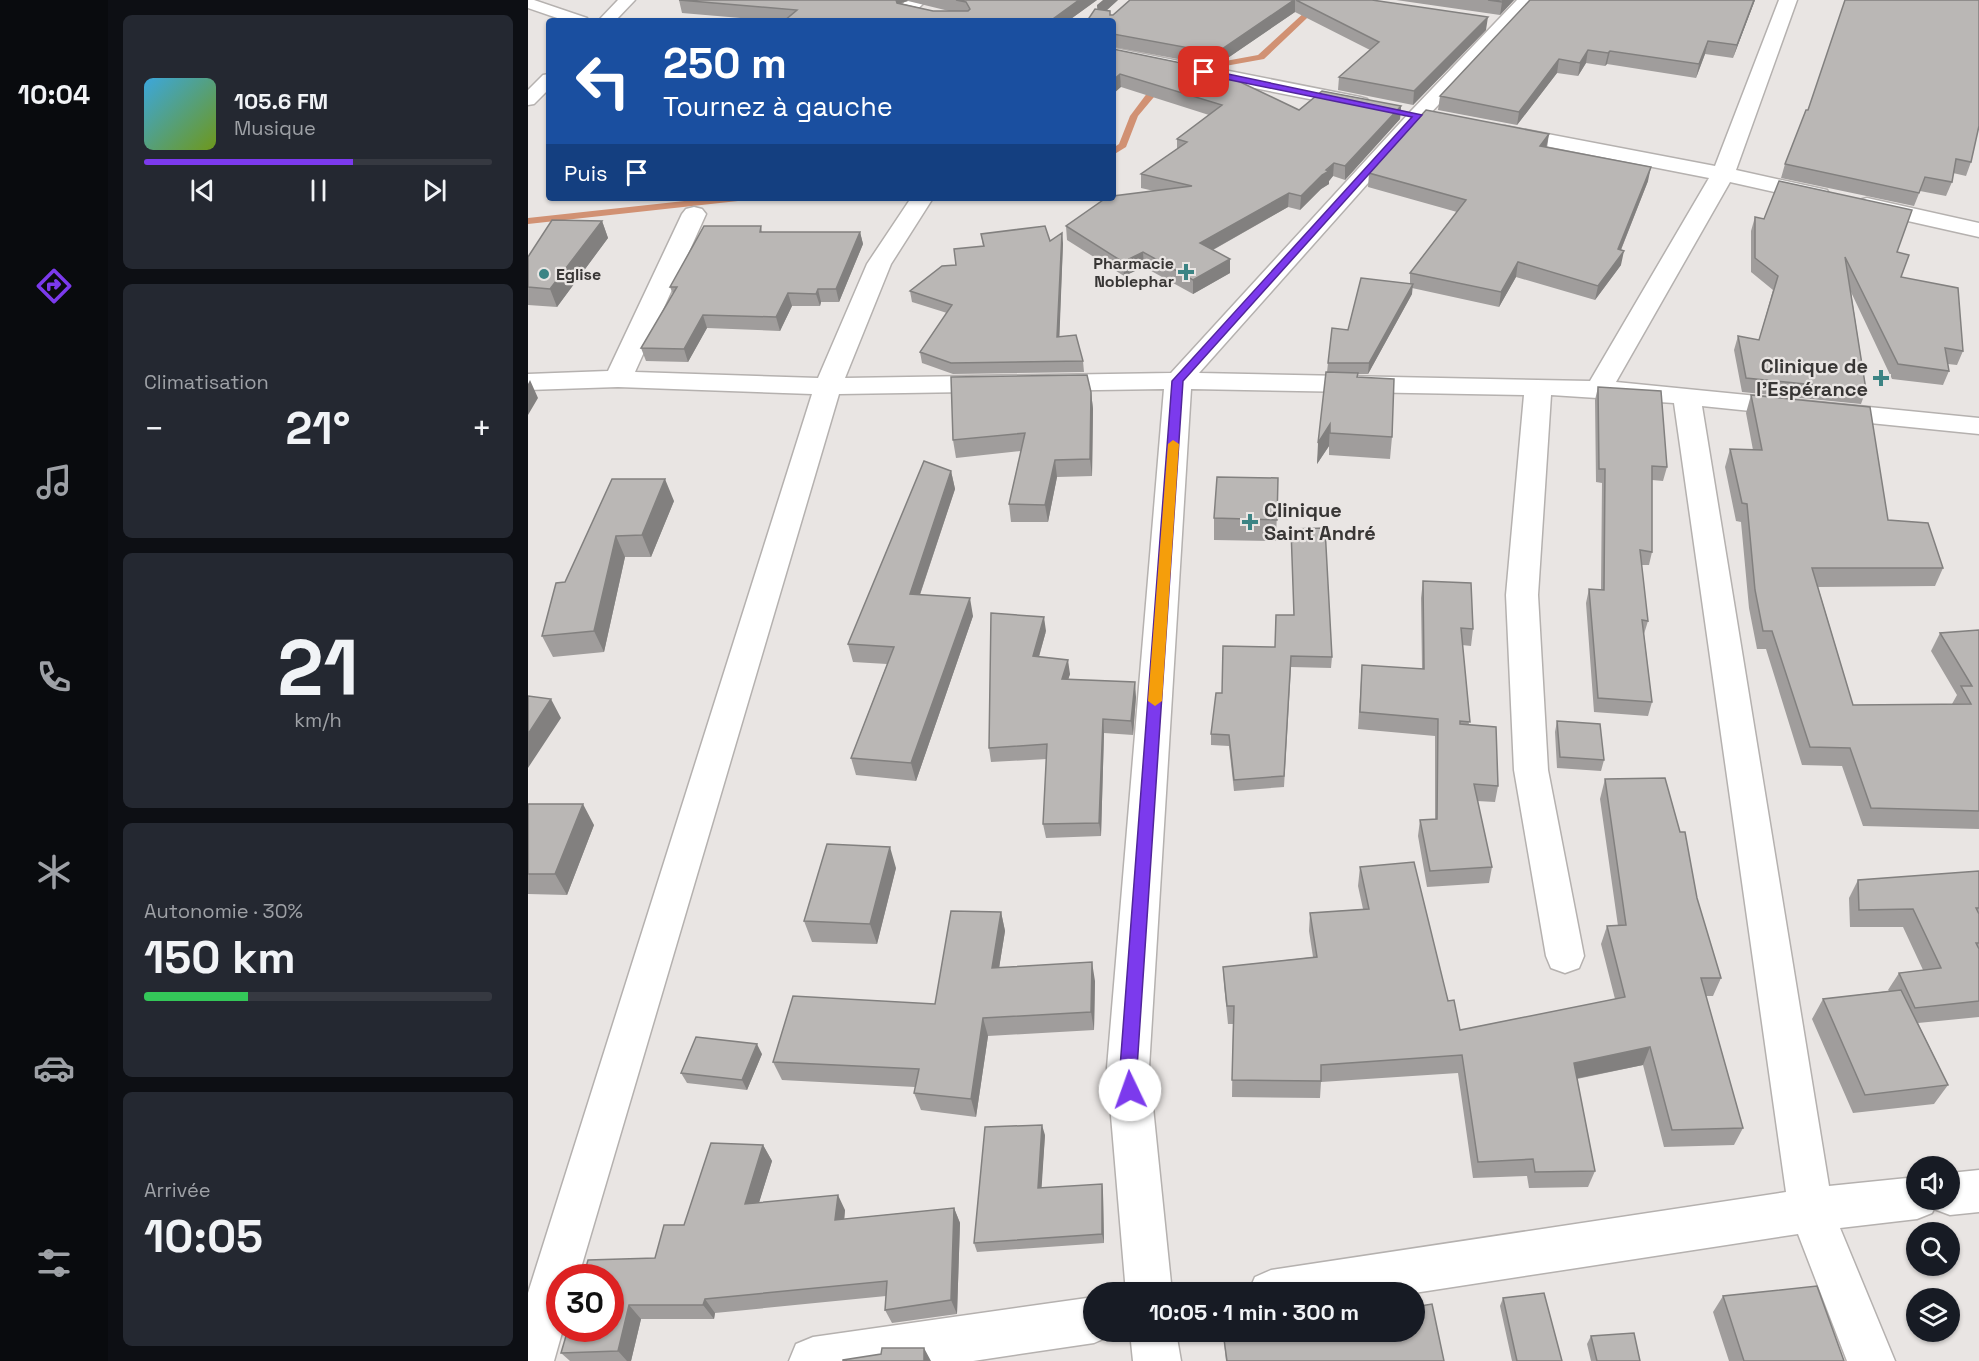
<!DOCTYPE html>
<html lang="fr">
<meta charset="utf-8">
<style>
:root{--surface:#171b24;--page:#242831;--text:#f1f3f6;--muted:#9ea1a6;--line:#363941;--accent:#7c3aed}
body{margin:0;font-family:"Space Grotesk",sans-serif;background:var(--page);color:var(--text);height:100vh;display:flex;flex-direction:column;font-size:22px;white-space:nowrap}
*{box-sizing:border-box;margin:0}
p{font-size:20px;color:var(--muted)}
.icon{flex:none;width:33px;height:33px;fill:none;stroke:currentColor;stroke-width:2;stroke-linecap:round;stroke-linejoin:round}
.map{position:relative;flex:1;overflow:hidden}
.details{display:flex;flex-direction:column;gap:15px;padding:15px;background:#0d0f14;width:420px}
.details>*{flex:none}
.top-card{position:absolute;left:18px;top:18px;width:570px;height:183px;border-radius:6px;box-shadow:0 2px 4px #0004;background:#1a4fa0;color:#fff;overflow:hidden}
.controls{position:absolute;left:1378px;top:1156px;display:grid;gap:12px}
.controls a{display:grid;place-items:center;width:54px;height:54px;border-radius:50%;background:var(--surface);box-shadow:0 2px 4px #0004;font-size:30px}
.speed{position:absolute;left:18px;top:1264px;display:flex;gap:12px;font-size:30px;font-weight:700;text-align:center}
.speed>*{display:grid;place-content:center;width:78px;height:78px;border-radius:50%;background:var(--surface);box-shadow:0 2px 4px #0004;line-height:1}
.speed .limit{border:9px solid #d22;background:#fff;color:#111}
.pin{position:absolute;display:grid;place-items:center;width:51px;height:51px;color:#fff;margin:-26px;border-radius:12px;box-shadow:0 3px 9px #0006}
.me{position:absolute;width:66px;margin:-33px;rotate:357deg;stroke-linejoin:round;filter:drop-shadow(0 0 4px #0008)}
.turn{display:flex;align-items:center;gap:21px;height:126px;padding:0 18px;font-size:27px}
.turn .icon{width:78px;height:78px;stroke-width:2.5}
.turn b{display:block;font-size:42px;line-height:51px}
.then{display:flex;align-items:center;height:57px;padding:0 18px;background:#0003;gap:12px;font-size:22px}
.big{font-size:45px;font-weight:700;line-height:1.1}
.details .card{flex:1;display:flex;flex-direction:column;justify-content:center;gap:9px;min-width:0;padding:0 21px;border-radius:9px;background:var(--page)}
.details .dial{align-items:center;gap:0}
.dial b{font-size:78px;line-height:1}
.song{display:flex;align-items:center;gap:18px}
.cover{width:72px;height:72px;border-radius:9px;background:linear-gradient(135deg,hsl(200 70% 55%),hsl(80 70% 35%))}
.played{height:6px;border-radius:3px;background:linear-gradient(90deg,var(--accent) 60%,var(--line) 60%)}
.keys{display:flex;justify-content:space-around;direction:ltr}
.heat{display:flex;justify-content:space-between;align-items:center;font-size:33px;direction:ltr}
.charge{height:9px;border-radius:4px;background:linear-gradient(90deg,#34c759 30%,var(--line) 0)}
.trip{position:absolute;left:555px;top:1282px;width:342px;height:60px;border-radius:30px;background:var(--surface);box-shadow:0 2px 4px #0004;font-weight:700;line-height:60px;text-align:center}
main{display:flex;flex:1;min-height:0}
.dock{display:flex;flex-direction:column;width:108px;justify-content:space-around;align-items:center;background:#090b0e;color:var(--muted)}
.dock .icon{width:42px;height:42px}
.dock .selected{color:var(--accent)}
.dock b{font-size:27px;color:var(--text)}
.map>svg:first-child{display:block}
</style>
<main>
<nav class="dock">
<b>10:04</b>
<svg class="icon selected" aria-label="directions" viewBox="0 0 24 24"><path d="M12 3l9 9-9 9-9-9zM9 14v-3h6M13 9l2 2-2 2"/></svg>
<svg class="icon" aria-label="music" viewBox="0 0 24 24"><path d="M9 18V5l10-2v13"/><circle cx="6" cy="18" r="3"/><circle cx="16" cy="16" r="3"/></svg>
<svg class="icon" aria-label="phone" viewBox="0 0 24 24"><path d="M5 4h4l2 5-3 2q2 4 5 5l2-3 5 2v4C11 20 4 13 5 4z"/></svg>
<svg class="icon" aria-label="climate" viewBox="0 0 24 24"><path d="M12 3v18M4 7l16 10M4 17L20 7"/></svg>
<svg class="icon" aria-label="car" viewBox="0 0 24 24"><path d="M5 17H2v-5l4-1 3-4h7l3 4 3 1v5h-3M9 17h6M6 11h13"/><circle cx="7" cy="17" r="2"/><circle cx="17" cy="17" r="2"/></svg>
<svg class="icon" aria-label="filters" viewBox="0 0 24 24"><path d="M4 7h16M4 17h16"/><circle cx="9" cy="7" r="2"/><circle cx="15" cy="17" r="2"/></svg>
</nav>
<section class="details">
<div class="card">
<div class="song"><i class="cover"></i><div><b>105.6 FM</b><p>Musique</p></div></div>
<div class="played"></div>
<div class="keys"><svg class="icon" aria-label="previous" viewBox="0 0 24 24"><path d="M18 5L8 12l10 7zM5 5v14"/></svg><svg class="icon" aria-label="pause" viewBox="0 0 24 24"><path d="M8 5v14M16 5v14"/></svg><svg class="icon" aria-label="next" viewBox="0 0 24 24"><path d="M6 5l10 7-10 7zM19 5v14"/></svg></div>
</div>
<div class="card"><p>Climatisation</p>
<div class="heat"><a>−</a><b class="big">21°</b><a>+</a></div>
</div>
<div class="card dial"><b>21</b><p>km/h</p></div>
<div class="card"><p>Autonomie · 30%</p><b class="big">150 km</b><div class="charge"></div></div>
<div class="card"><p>Arrivée</p><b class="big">10:05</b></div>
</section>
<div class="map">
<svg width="1451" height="1361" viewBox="0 0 1451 1361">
<rect width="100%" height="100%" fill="#e9e5e3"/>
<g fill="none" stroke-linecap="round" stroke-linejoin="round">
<path fill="#d19173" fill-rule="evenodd" d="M790,0H798L736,59L686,68L665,79L661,76L681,64L730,55Z
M632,82L636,85L610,116L598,147L585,155V148L591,144L602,116L626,84Z
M184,198H215L210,201L0,224V218Z"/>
<g stroke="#b5b1af" stroke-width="3">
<path id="lane" d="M0,0H6L59,18L61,21H38L0,8Z
M90,0H107L87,21H70Z
M21,74V89L6,104L0,105V90L15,75Z"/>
</g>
<g stroke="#b5b1af" stroke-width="3">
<path id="street" d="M379,0H399L377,21H355Z
M989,0H1009L897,119L671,373L1062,381L1181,178L977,138L969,137L966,132L969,127L977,126L1187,166L1251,0H1269L1208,170L1299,190L1302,195L1299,200L1291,202L1202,182L1088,382L1451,418V434L1174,406L1301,1186L1389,1177V1200H1422V1173L1451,1170V1212L1422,1215L1406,1209L1404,1213L1389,1219L1312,1228L1367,1361H1319L1270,1234L886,1293H720L727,1277L743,1270L1258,1192L1146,403L1023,395L1010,595L1020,770L1056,956L1051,968L1037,973L1023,968L1018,956L986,770L978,595L996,395L663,389L621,1068L644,1293H598L579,1068L636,389L311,394L50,1278H32V1329H35L26,1361H0V1293L284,394L90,387L0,390V374L80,371L154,214L158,209L166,207L174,209L178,214L107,372L290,378L339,264L383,198H405L363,264L317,378L643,373L883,111Z
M585,48L832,97L839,99L842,103L839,107L832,109L585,60Z
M1339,198L1451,223V237L1331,210L1327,205L1331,200Z
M566,1297V1332H584L582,1336L566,1343L445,1361H261L268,1344L285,1337Z
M602,1332H648L653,1361H605Z"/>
</g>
<use href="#lane" fill="#fff" fill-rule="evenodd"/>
<use href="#street" fill="#fff" fill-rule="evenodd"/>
</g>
<path fill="#a09d9c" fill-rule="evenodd" d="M151,0H569L540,21H249L154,13ZM380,1L421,11H405L372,3Z
M590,0L579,10L582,15H585L602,0H844L958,30L885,105L810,90L811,77L842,50L767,12L688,66L585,47V21L570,9L569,5Z
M868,0H986L972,15Z
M1002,0H1227L1205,58L1177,54L1168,78L1079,64L1077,66L1058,63L1050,76L1029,73L989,125L910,110L912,96Z
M585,49L771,110L873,106L872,119L817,180L805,176L801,181V184L793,189L772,210L760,207L685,250L702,273L665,294L616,267L596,276L539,240L538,226L626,191L613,188V174L649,149V139L681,115L593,87Z
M1280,110L1443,162L1438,176L1425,173L1424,182L1418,196L1392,191L1386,206L1253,178L1257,164Z
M1021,134L1019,148L1120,181L1093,250V265L1067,300L988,277L971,307L884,288V294L840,374H830V377L864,437L862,459L801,455V446L789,464L800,363L820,330L882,283V273L929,212L840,187L841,173Z
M1227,217L1369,252L1373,277L1435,351L1429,365L1420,364L1421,371L1415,385L1364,379L1323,292L1338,390L1333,404L1214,392L1206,350L1210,336L1231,340L1245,290L1223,272V231Z
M74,221L80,238L29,307L0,305V257Z
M233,226L234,232H332L335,244L311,302H293L292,306H264L252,331L179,328L160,362L118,361L113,348L145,294L142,287Z
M453,234L535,243L531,337L555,361L556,372L425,374L394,363L392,352L419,313L384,302L382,291L428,265L455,246Z
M1070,387L1139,467L1135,481L1124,480V552L1121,565H1113L1120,621L1116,634L1124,702L1120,716L1066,712L1058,603L1061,589L1073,590L1074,483L1068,482L1067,400Z
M563,392L565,409L564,476L529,477L520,522H483L481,504L493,451L428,458L425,440Z
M1223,395L1360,520L1415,568L1407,586L1290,587L1325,705L1424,704L1429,695L1403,651L1412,633L1451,630V829L1335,826L1314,766L1274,765L1238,649H1229L1221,608L1213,522L1208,521L1197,467L1202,449L1225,450L1218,413Z
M423,471L427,489L392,595L445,616L388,781L328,775L323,758L359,664L325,662L320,644Z
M750,478L748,541L686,540V518Z
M84,479L146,501L123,557H97L76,652L25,657L14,636Z
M763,529L804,657L803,668L763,667L756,787L706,791L701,746L683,745V734L694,693L747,647L766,615Z
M895,581L945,629L943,646L934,645L941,725L970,786L967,802L949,801L964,867L961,883L899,887L890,836L892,820L907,819V736L830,729L834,665L894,669L893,598Z
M518,631L511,657L542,674L540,679L608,697L605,735L576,733L573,836L518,838L515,824L519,759L463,762L461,748Z
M1029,721L1076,760L1073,771L1029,768L1027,732Z
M1077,779L1169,898L1193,978L1185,996H1178L1215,1128L1206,1145L1136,1147L1115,1065L1049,1079L1067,1171L1060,1187L1001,1188L999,1176L945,1178L930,1073L793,1082L792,1098L704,1097L705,1024H700L696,985L695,967L785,957L781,931L782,913L835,909L830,886L832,867L920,1001L932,1030L1087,999L1073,944L1079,926H1090L1072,799Z
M0,804L66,825L39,895L0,894Z
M368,868L349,944L284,942L276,921Z
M1451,871V1017L1390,1023L1420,1085L1406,1104L1325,1113L1284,1019L1295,999L1361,991L1360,990L1371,973L1395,970L1375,927H1322L1321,898L1330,880Z
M473,912L477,931L471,968L567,981L566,1030L460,1036L448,1117L393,1110L386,1093L387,1087L254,1080L245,1062L407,1004Z
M234,1054L219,1090L159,1083L153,1073Z
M517,1135L513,1188L574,1184L575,1193L576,1243L449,1252L446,1243Z
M235,1145L244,1161L231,1202L317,1210L316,1219L426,1208L432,1223L429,1314L364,1323L357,1310L358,1296L187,1313L186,1319H113L103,1361H42L33,1353L127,1258L156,1225Z
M1195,1296L1316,1361H1201L1185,1312Z
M975,1298L1034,1361H984L972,1306Z
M695,1332H886L916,1361H698Z
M1063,1336L1112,1361H1063L1059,1344Z"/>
<path fill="#82807f" d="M366,0H379L380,1L370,4Z
M551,0H569L540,21H522Z
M575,0H590L570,18L569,5Z
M766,0H767V12L688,66V53Z
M976,0H986L972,15L974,2Z
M1226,0H1227L1205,58L1209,45Z
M960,17L958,30L885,105L886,91Z
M1180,41L1177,54L1168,78L1171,64Z
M1060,50L1058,63L1050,76L1052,63Z
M1082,51L1079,64L1077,66L1080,53Z
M1031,59L1029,73L989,125L991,112Z
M592,74L593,87L585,94V80Z
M873,106L872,119L817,180V166Z
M1021,134L1018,148L1012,146Z
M806,163L805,176L801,181V184L793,189L772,210L773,196Z
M1123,167L1120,181L1088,262L1096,251L1093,265L1067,300L1070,286L1090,249Z
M761,193L760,207L672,257V243Z
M74,221L80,238L29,307L22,289Z
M332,232L335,244L311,302L308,289Z
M534,233L535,243L531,348L529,337Z
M615,252L616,267L596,276L595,262Z
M702,259V273L665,294V280Z
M990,262L988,277L971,307L973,292Z
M885,284L884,294L840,374L841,363Z
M290,289L293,302L292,306L288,294Z
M260,293L264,306L252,331L248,317Z
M175,315L179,328L160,362L156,349Z
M2,380L10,398L0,415V384Z
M563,392L565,409L564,476L562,459Z
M802,424L801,446L789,464L790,443Z
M527,460L529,477L520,522L517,505Z
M423,471L427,489L386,612L382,594Z
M137,479L146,501L123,557L114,535Z
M88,536L97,557L76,652L66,631Z
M442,598L445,616L388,781L383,763Z
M516,617L518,631L507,670L505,656Z
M540,660L542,674L536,693L534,679Z
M607,682L608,697L605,735L603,721Z
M23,699L33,718L0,768V734Z
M575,719L576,733L573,836L571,823Z
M55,804L66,825L39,895L27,874Z
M362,847L368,868L349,944L342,924Z
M473,912L477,931L468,987L464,968Z
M564,962L567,981L566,1030L563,1012Z
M455,1018L460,1036L448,1117L443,1099Z
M229,1044L234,1054L219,1090L214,1080Z
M1122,1047L1115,1065L1041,1080L1046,1063Z
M514,1125L517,1135L513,1197L510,1188Z
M235,1145L244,1161L226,1219L217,1204Z
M574,1184L575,1193L576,1243L574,1234Z
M310,1195L317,1210L315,1235L307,1220Z
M426,1208L432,1223L429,1314L423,1300Z
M177,1299L187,1313L186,1319L175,1305Z
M101,1305L113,1319L103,1361H99L90,1351Z
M396,1348L403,1361H396Z"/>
<path fill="#bab7b5" stroke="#82807f" stroke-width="1.5" d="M151,0H368L369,3L405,11H440L442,9L438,2L428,0H551L522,21H256L269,10Z
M602,0H766L688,53L585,34V21H559L567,9L582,11V15H585Z
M768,0H844L960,17L886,91L811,77L851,42Z
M960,0H976L974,2Z
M1002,0H1226L1209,45L1180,41L1171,64L1082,51L1080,53L1060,50L1052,63L1031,59L991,112L912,96Z
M1317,0H1451V126L1443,162L1428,159L1424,182L1397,177L1391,193L1257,164L1278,110H1280Z
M585,49L687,70L771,110L794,91L873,106L817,166L806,163L798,170L801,171L794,175L773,196L761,193L672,243L702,259L665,280L615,252L595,262L538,226L578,198H585V196L664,186L613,174L659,142L649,139L694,105L592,74L585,80Z
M898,110L1021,134L1012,146L1123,167L1090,249L1096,251L1070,286L990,262L973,292L882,273L938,200L841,173Z
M1251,181L1384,210L1369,252L1381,255L1373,277L1430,288L1435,351L1417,348L1421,371L1370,364L1317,257L1338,390L1218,378L1210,336L1231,340L1250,276L1227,258V217L1236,219Z
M24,220L74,221L22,289L0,287V257Z
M176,226H233L232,232H332L308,289H290L288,294L260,293L248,317L175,315L156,349L113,348L149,287H142Z
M517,226L522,241L534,233L529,337L548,335L555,361L423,363L392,352L424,305L382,291L414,266L428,265L426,249L456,246L453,234Z
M833,278L885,284L841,363H800L804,328L820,330Z
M798,372L830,373L829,377L866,379L864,437L802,433V424L790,443Z
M559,375L563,392L562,459L527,460L517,505L481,504L497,433L425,440L423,377Z
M1070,387L1133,391L1139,467L1124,466V552L1112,550L1120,621L1114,620L1124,702L1070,698L1061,589L1076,590L1077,469H1071Z
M1223,395L1342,407L1360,520L1400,523L1415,568H1284L1325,705L1443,704L1433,686H1444L1412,633L1451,630V811L1343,808L1322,748L1282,747L1244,631H1235L1227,590L1219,504L1214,503L1202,449L1234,450Z
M396,461L423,471L382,594L442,598L383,763L323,758L366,647L320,644Z
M689,477L750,478L749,520L686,518Z
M84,479H137L114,535L88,536L66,631L14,636L28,583L37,582Z
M797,528L804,657L763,656L756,776L706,780L701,735L683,734L688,693H694L695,646L747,647L748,615H766L763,529Z
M895,581L943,583L945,629L933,628L942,722L932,721V724L968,727L970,786L946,784L964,867L902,871L892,820L909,819L910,719L832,712L834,665L896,669Z
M463,613L516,617L505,656L540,660L534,679L607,682L603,721L575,719L571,823L515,824L519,744L461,748Z
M0,696L23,699L0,734Z
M1029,721L1072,724L1076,760L1032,757Z
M1137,778L1152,832H1157L1169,898L1193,978H1173L1215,1128L1144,1130L1122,1047L1046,1063L1067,1171L1007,1172L1005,1159L950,1162L934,1055L793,1065V1081L704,1080L706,1006H699L695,967L789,957L782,913L841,909L832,867L886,862L920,1001L926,1000L932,1030L1097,997L1079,926L1098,925L1077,779Z
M0,804H55L27,874H0Z
M299,844L362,847L342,924L276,921Z
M1451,871V908H1448L1451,914V943H1448L1451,949V1001L1387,1008L1371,973L1413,968L1385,909L1331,910L1330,880Z
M423,911L473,912L464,968L564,962L563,1012L455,1018L443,1099L386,1093L391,1069L245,1062L265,996L407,1004Z
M1373,990L1420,1085L1337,1095L1295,999Z
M168,1037L229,1044L214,1080L153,1073Z
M514,1125L510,1188L574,1184V1234L446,1243L457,1127Z
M183,1143L235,1145L217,1204L310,1195L307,1220L426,1208L423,1300L357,1310L359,1281L177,1299L175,1305H101L90,1351L33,1353L40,1329H82V1278H55L60,1260L127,1258L136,1225H156Z
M1289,1286L1316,1361H1216L1195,1296Z
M837,1289L838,1293H810Z
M1016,1293L1034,1361H989L975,1298Z
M904,1304L916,1361H699L695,1332H886V1307Z
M1106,1333L1112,1361H1069L1063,1336Z
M354,1348H396V1361H315V1360L353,1354Z"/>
<path fill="#7c3aed" stroke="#51269a" stroke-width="1.5" d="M676,69L894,115L655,381L609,1068L611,1090L608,1096L602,1098L596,1096L592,1068L644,381L884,117L673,74L672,72Z"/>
<path fill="#f59e0b" d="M645,440L651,444L634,701L627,706L620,701L640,444Z"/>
<g fill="#3c8484" stroke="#e9e5e3" stroke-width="2">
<path d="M655 263h6v6h6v6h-6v6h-6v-6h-6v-6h6z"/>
<circle cx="16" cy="274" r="6"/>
<path d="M1350 369h6v6h6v6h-6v6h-6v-6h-6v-6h6z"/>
<path d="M719 513h6v6h6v6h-6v6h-6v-6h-6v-6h6z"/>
</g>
<g text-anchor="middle" stroke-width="4.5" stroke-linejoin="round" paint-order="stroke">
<g font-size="16" font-weight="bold" fill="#383635" stroke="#e9e5e3" text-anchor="end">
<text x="646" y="269">Pharmacie<tspan x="646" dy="18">Noblephar</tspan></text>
<text x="28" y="280" text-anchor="start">Eglise</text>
</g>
<g font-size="20" font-weight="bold" fill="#383635" stroke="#e9e5e3" text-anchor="end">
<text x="1340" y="373">Clinique de<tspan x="1340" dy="23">l'Espérance</tspan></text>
<text x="736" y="517" text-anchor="start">Clinique<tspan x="736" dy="23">Saint André</tspan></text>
</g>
</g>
</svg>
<div class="controls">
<a><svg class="icon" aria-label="sound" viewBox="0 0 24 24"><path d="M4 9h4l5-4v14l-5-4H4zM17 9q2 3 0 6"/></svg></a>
<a><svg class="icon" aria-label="search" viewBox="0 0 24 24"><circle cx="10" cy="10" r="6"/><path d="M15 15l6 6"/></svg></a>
<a><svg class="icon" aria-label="layers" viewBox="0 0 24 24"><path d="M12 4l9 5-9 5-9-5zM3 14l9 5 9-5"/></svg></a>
</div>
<div class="speed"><div class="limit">30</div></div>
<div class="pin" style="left:676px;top:72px;background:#d93025"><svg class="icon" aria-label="arrive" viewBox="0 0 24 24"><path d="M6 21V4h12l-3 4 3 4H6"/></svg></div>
<svg class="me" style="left:602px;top:1090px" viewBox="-20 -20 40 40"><circle r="19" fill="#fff"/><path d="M0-13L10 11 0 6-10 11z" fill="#7c3aed"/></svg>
<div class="trip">10:05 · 1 min · 300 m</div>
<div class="top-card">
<div class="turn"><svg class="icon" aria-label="left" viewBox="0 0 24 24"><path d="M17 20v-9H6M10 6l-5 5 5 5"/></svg><div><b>250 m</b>Tournez à gauche</div></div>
<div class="then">Puis<svg class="icon" aria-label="arrive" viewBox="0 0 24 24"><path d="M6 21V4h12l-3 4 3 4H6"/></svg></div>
</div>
</div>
</main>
